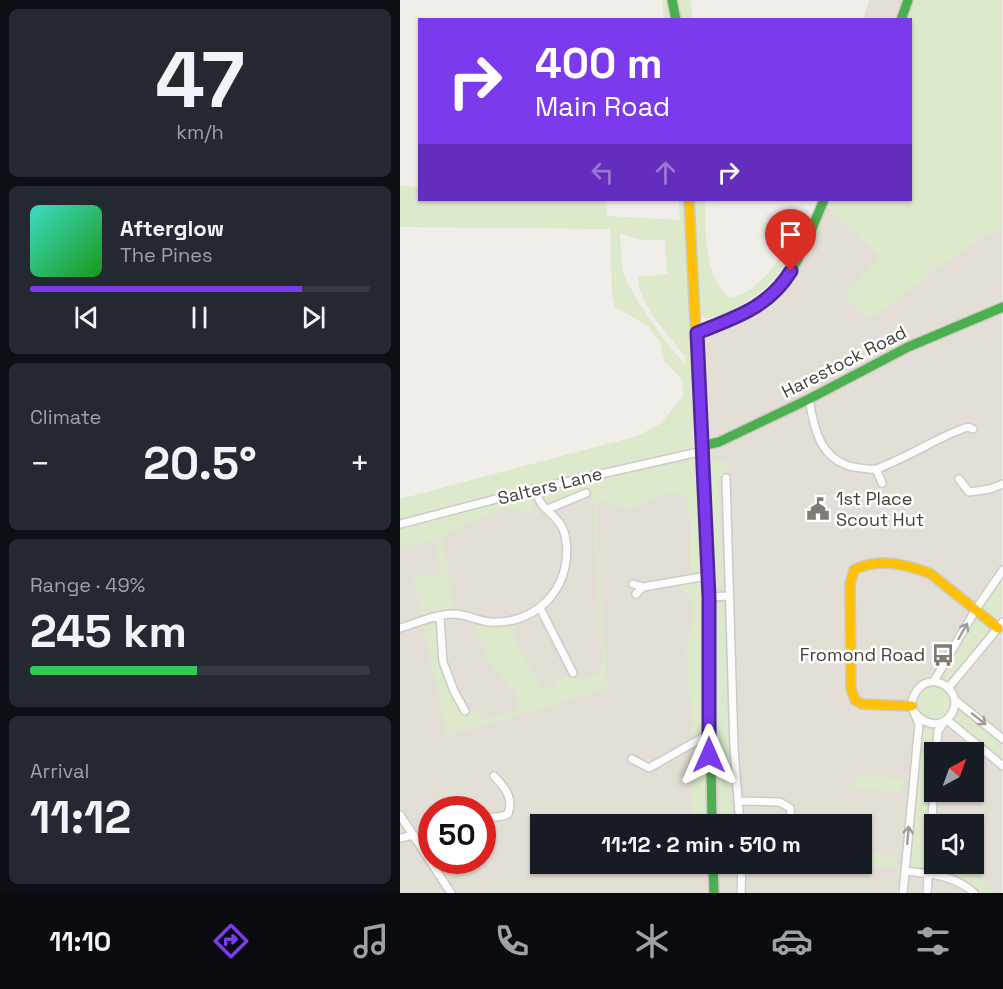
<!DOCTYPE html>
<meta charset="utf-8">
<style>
:root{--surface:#171b24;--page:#242831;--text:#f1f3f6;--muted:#9ea1a6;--line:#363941;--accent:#7c3aed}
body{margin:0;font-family:"Space Grotesk",sans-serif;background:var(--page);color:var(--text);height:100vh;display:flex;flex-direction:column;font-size:22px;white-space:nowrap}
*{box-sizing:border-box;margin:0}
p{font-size:20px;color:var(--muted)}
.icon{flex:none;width:33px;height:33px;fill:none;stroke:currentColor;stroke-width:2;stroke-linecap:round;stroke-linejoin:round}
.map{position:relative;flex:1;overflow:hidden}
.panel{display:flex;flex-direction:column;gap:9px;padding:9px;background:#0d0f14;width:400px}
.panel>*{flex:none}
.hud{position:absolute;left:18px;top:18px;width:494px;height:183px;border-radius:0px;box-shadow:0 2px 4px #0004;background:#7c3aed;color:#fff;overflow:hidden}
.needle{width:39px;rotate:41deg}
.buttons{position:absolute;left:524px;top:742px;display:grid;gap:12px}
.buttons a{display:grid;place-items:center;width:60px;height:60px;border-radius:0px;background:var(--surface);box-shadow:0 2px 4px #0004;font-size:30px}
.speed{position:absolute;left:18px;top:796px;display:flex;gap:12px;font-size:30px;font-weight:700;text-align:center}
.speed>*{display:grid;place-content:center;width:78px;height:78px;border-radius:50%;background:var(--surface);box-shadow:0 2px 4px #0004;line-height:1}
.speed .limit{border:9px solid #d22;background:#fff;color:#111}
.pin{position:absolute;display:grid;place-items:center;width:51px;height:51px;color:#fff;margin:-62px -26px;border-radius:50% 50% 50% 0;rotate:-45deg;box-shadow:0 0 6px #0007}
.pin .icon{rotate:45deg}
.me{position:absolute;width:66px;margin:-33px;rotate:0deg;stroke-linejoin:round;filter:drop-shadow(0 0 4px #0008)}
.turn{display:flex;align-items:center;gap:21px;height:126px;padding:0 18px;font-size:27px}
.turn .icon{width:78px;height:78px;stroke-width:2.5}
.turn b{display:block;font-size:42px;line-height:51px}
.lanes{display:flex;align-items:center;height:57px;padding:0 18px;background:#0003;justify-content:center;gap:30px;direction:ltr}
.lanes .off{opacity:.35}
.big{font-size:45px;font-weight:700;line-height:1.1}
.panel .tile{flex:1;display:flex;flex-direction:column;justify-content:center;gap:9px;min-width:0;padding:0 21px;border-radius:9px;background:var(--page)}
.panel .dial{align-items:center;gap:0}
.dial b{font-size:78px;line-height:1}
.song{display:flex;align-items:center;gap:18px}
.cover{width:72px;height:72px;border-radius:9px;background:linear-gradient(135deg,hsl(170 70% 55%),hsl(120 70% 35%))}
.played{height:6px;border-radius:3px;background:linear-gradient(90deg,var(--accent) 80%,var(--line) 80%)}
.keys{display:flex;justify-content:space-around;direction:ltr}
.heat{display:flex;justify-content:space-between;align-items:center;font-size:33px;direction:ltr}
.charge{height:9px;border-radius:4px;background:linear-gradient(90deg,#34c759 49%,var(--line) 0)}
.trip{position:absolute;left:130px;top:814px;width:342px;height:60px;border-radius:0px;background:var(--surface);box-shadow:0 2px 4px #0004;font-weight:700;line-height:60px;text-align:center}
.dock{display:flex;height:96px;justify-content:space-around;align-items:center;background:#090b0e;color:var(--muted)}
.dock .icon{width:42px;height:42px}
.dock .active{color:var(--accent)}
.dock b{font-size:27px;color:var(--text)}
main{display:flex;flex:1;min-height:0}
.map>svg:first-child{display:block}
</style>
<main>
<section class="panel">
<div class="tile dial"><b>47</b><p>km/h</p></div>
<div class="tile">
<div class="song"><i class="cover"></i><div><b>Afterglow</b><p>The Pines</p></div></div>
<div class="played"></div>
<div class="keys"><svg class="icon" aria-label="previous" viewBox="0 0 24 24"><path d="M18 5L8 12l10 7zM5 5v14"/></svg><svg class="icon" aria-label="pause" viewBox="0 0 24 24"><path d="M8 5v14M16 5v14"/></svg><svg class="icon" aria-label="next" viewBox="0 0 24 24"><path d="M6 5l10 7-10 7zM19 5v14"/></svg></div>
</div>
<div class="tile"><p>Climate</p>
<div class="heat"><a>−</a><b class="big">20.5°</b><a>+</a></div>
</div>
<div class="tile"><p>Range · 49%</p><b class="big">245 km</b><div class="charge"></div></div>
<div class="tile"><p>Arrival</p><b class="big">11:12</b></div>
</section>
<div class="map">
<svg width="603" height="893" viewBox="0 0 603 893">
<rect width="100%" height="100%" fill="#efeee9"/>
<path fill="#e3dfd6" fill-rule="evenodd" d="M469,0H505L499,19L463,20Z
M423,202L480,256L562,251L602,226V893H0V524L301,453L297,333L343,314L375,293ZM534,753H573V792H534ZM32,810H82V861H32ZM141,825H462V864H141ZM534,825H573V864H534Z"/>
<path fill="#dce9ca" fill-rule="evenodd" d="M262,0H291L292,19H264Z
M509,0H602V226L562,251L470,319L444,296L479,256L423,202L424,200H510V20L501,19Z
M0,186L19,187L20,200H205L207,216L280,220L279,200H305C306,231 303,273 328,297C358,298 384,251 398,229L403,233C387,268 367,293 332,310C325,313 317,318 310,318C304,318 298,316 292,315L293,446L304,649L306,825H293L291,816L292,727L286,651L292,619V599L278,587L279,575H290V520L286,496L273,493L262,494L227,511L206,501L196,505L207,689L47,736L23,627L0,634V631L23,626H36L44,676L52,696L64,715L77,710L82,720L117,710V694C92,669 83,656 74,621L100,628L112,624L115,640L141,687L151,689L155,687L153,684L176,671L182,681L198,673L199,667L202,666L193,495L151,501L141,493L132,498L134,507L132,512L110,509L97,511L42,536L54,608L22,618L13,578L41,574L35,539L16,545H0V499L237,436L260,424L284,395L282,379L265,362L261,344L248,326L215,307L212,296L210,229L0,227ZM220,233L240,240H265L267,274L238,277C239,306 267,333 285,356L284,363C268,347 228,292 223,270C221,258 221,245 220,233Z
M311,459L325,461L329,477L318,481L322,587L315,586Z
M602,580V617L596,622L582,609Z
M315,604H324L332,825H321Z
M578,622L583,623L588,629L586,637L549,681L540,675L571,625Z
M516 704a17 17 0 1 1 34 0a17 17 0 1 1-34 0Z
M562,713L602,744V760L556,723V716Z
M526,728L533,733L534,741L526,842L523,865L519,870L512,868L510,864L519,737L522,731Z
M455,775L503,779L502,792L454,788Z
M462,852L497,856L496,868L451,864H462Z
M537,864C561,864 579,873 593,893C575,893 571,884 556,877C550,874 543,874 536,872Z"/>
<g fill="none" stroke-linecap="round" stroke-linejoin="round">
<g stroke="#cdcbc7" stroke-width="10">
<path id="street" d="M409,399C414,429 420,459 453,467C461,468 469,470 476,469C482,468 488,464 493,462C519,451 542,435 568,427L573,429
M476,469L482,483
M326,478L334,748L340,825
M559,479L569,492L590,489L603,484
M148,509L186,493
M0,524L135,489L294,453H302
M233,584L243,587L236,594
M243,587L307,576
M309,597L329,596
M140,608L173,673
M40,617L43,662L54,691L65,711
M0,628C17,623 36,614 54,614C66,614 78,621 90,622C140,625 175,583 165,535C162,522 151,514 143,506C139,501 137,495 135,489
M534,681L576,609L603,570
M549,687L603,622
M555,700L603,739
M547,720L603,766
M536,753L538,731L544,722
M232,759L249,768L309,734
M338,801L380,802L390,808L392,825
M0,815L51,893
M82,820C91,815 100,819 108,814C114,797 105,788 94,776
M0,838L14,835
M18,840L32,838
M505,871C530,874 555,875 574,893
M341,893L342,864
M503,893L519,724C517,719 514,713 512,707C511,700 514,694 518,689C535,669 567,694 550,716C540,729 524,724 515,713
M527,893L534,788"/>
</g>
<g stroke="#cecbc0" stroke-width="12">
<path id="fast" d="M272,0L276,20
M501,20L508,0
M297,333C317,325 338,319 356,307C394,284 407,238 424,200
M301,446L319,442L409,399L508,347L603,307
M308,573L312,825
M313,864L314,893"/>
</g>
<g stroke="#cecbc0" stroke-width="12">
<path id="slow" d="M289,200L308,573
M512,706L462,704L455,700L451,689L450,584L454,570C478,557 507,564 531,574L598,628"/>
</g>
<use href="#street" stroke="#fdfcfc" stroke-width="7"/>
<use href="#fast" stroke="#4caf50" stroke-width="9"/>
<use href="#slow" stroke="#ffc107" stroke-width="9"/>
</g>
<defs><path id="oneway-shaft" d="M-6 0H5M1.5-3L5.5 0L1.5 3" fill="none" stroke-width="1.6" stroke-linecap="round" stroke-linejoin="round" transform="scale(1.5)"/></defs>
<g stroke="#a09e99">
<use href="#oneway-shaft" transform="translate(563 631) rotate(-60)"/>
<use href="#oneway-shaft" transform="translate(579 719) rotate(38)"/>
<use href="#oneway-shaft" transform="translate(508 835) rotate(-85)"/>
</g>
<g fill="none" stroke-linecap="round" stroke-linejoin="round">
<g stroke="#51269a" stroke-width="15">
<path id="route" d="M309,755V597L297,333C336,317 368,308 391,271"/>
</g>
<use href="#route" stroke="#7c3aed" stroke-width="10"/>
</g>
<defs>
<g id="civic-bare" transform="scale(1.8)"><path d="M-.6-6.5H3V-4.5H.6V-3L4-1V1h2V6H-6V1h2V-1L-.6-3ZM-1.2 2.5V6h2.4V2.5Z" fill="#807c75" stroke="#fff" stroke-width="2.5" paint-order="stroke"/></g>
<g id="bus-bare" transform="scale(1.8)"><path d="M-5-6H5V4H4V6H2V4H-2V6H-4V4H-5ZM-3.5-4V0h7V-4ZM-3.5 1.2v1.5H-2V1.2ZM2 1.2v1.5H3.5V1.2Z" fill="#807c75" stroke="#fff" stroke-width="2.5" paint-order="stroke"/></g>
</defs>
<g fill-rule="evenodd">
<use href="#civic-bare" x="418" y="509"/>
<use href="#bus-bare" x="543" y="655"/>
</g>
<g text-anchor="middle" stroke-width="5" stroke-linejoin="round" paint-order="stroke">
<g font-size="18" fill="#443f36" stroke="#fff">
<text transform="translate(444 362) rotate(-27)" y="6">Harestock Road</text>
<text transform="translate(150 486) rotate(-14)" y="6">Salters Lane</text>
</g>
<g font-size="18" fill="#443f36" stroke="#fff" text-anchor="start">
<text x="436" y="505">1st Place<tspan x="436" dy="21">Scout Hut</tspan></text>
<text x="525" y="661" text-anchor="end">Fromond Road</text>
</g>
</g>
</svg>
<div class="buttons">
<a><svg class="needle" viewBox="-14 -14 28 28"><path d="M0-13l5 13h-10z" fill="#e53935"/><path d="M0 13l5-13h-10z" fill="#9ea1a6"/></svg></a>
<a><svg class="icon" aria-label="sound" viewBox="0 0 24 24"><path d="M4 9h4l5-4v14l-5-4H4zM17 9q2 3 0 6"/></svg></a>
</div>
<div class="speed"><div class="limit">50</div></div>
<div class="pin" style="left:391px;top:271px;background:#d93025"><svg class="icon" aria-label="arrive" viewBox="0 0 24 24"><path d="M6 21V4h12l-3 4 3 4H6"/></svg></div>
<svg class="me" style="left:309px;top:755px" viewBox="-20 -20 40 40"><path d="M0-17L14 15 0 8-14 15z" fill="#7c3aed" stroke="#fff" stroke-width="4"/></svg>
<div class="trip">11:12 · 2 min · 510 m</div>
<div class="hud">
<div class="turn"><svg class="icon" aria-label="right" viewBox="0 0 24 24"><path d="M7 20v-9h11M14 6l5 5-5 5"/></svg><div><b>400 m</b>Main Road</div></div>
<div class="lanes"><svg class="icon off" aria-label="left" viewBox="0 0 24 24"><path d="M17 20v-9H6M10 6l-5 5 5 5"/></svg><svg class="icon off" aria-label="ahead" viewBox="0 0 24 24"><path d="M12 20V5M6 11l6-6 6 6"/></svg><svg class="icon" aria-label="right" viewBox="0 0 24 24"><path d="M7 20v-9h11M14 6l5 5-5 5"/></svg></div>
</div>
</div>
</main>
<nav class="dock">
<b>11:10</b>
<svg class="icon active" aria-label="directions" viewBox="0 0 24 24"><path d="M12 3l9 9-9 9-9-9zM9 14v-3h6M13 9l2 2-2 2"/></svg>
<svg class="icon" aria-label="music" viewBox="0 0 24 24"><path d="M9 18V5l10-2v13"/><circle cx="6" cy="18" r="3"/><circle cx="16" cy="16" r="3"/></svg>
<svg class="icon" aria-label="phone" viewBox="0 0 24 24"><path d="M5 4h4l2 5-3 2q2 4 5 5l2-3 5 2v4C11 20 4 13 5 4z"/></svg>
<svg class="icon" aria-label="climate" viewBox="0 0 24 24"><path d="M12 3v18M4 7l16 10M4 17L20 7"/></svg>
<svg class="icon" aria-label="car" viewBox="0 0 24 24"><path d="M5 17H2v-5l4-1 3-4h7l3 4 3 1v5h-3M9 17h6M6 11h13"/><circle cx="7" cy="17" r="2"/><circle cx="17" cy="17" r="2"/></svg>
<svg class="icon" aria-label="filters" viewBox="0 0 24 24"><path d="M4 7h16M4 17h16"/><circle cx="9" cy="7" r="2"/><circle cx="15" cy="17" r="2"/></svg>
</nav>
